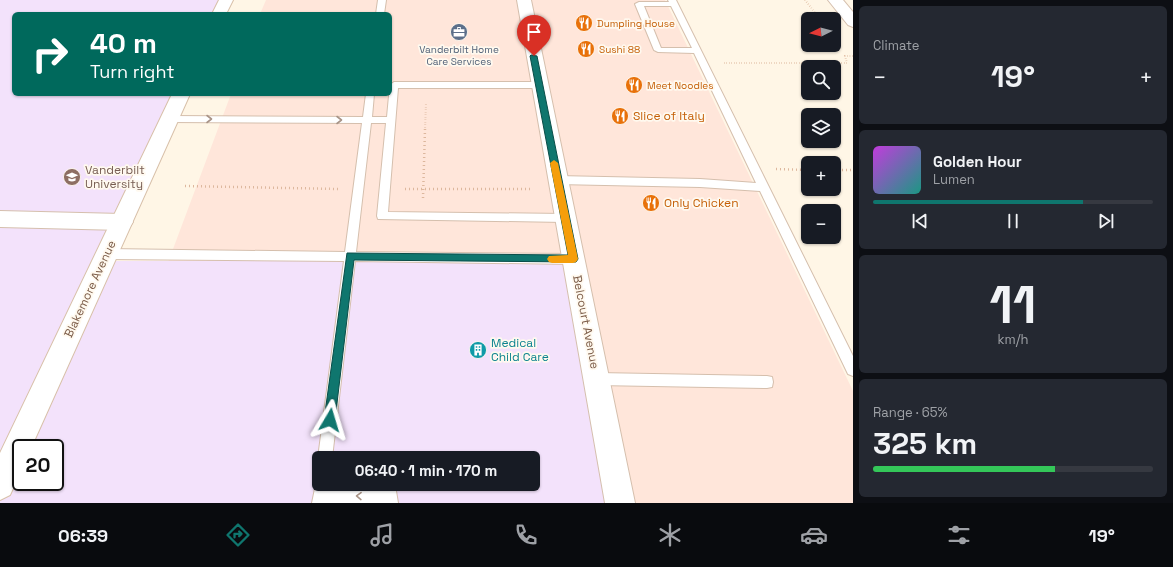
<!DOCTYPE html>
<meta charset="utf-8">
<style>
:root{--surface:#171b24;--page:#242831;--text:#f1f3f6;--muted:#9ea1a6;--line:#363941;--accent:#0f766e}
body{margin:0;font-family:"Space Grotesk",sans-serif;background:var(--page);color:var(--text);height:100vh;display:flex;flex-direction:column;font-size:15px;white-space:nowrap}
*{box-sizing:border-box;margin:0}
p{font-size:13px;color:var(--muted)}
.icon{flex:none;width:22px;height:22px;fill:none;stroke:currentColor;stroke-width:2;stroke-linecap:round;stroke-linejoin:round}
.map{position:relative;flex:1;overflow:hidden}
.side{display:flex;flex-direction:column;gap:6px;padding:6px;background:#0d0f14;width:320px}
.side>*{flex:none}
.guide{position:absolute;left:12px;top:12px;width:380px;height:84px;border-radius:6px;box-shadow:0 1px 3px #0004;background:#00695c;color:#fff;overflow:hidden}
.needle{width:26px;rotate:264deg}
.controls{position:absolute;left:801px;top:12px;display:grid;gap:8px}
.controls a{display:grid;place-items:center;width:40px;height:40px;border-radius:6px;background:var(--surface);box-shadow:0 1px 3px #0004;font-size:20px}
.speed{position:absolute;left:12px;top:439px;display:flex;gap:8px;font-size:20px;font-weight:700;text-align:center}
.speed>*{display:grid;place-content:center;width:52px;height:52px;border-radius:50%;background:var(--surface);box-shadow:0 1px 3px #0004;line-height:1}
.speed .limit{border:2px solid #111;border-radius:6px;background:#fff;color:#111}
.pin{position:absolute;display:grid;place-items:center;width:34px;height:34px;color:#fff;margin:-41px -17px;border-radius:50% 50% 50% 0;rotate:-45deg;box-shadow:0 0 4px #0007}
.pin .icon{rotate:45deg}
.me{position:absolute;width:44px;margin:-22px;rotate:7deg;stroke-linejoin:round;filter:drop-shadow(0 0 3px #0008)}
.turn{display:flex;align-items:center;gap:14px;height:84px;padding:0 12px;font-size:18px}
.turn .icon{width:52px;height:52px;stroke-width:2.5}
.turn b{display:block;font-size:28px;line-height:34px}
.big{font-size:30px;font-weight:700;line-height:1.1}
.side .tile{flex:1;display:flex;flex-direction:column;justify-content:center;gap:6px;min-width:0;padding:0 14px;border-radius:6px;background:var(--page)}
.side .dial{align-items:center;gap:0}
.dial b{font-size:52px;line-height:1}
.song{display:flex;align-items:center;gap:12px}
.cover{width:48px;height:48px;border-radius:6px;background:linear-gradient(135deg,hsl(290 70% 55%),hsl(170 70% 35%))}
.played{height:4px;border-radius:2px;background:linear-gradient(90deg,var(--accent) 75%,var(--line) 75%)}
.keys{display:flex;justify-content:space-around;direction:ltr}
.heat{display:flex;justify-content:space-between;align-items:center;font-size:22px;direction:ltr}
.charge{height:6px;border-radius:3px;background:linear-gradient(90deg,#34c759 65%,var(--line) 0)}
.trip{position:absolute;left:312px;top:451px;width:228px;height:40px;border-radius:6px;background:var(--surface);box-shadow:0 1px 3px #0004;font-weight:700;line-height:40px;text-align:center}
.tab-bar{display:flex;height:64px;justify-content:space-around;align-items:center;background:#090b0e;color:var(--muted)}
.tab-bar .icon{width:28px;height:28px}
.tab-bar .selected{color:var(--accent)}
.tab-bar b{font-size:18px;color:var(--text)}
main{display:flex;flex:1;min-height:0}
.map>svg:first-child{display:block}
</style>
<main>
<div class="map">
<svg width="853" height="503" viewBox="0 0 853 503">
<rect width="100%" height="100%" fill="#fff6e6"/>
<path fill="#ffe6da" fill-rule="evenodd" d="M266,0H665L853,391V503H78L231,94H390V14H260ZM319,458H533V484H319Z"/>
<path fill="#f3e2fb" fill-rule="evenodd" d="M0,0H227L220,14H14V94H182L104,261L573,260L620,503H0ZM21,448H55V482H21ZM319,458H533V484H319Z"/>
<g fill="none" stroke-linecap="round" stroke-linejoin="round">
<g stroke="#d5bfad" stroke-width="2">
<path id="service" d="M378,0H386L384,14H376Z
M668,0H676L853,356V376L848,374L760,191L700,187L557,184L553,183L552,180L553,177L557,176L700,179L756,183L694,53L658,52L654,50L635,4L639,2H669ZM644,6H671L692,48H661Z
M394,82H539L543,85L539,88H398L388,212L564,214L568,215L569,218L568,221L564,222L378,219L377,216L386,123H371L356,252L573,254L577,256L579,259L577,262L573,264L355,261L332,458H319V461L318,458L344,261L107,259L103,257L101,254L103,251L107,249L345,252L362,123L170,122L166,119L170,116L363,117L366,94H374L372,117H387L390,85Z
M597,373L767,376L772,377L773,382L772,387L767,388L597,385L592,384L591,379L592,374Z
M319,478V484H329V488L391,489L396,491L398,503H312L317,479Z"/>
</g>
<g stroke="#d5bfad" stroke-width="2">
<path id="minor" d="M517,0H531L635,503H605Z
M828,0H843L853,12V27L848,25Z
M0,211L122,214L129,216L133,222L129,228L122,230L0,227Z"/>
</g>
<g stroke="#d8c0a9" stroke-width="2">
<path id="secondary" d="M219,0H233L226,14H212Z
M172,94H190L31,448H21V471L10,495L0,500V453Z"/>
</g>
<path stroke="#ddb79d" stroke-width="2" stroke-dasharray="0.5 2" stroke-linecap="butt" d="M805,0L820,19
M724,63H847L845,56H853
M425,130L426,103"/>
<path stroke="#ddb79d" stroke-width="2.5" stroke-dasharray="1 3" stroke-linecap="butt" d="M776,169L808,170
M834,170H853
M185,186L338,189
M405,189H532
M423,198L425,129"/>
<use href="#service" fill="#fff" fill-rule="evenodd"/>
<use href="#minor" fill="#fff" fill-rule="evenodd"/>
<use href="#secondary" fill="#fff" fill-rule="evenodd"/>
</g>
<defs><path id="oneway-chevron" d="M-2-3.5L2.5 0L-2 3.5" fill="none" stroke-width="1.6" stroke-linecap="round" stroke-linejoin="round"/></defs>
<g stroke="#a99487">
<use href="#oneway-chevron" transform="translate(209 119)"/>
<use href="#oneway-chevron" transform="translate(339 120)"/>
<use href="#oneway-chevron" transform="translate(359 496) rotate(-179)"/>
</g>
<path fill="#0f766e" stroke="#0a4d48" d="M531,55L537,56L578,259L576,262L354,260L335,420L333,424L330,425L326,424L324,420L347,253L568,255L530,56Z"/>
<path fill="#f59e0b" d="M554,160L558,163L578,259L576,262L573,263H552L549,262L547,259L549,256L568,255L550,163Z"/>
<defs>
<g id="restaurant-disc" transform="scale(0.9)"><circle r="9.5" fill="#e8710a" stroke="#fff9ef"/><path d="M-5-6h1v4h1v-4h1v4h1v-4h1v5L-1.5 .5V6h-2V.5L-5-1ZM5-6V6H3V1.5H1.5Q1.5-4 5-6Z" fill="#fff"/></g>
<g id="office-disc" transform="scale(0.9)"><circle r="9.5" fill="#5c6f8a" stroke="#fff9ef"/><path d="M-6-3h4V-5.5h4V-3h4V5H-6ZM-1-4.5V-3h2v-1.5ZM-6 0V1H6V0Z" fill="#fff"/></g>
<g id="university-disc" transform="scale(0.9)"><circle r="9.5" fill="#8d6e63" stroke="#fff9ef"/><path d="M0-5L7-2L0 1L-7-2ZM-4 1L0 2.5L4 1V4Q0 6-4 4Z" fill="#fff"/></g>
<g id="building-disc" transform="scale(0.9)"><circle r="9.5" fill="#0f9aa8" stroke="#fff9ef"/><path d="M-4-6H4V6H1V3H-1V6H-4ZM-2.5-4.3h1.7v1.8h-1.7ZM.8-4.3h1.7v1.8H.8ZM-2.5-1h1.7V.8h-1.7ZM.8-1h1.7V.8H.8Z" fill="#fff"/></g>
</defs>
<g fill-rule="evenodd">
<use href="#restaurant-disc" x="584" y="23"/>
<use href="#office-disc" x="459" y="32"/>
<use href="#restaurant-disc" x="586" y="49"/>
<use href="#restaurant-disc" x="634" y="85"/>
<use href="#restaurant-disc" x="620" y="116"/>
<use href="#university-disc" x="72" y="177"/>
<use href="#restaurant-disc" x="651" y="203"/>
<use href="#building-disc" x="478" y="350"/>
</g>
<g text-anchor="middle" stroke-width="3.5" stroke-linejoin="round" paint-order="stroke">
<g font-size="10" fill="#c56008" stroke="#fff9ef" text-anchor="start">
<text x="597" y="27">Dumpling House</text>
<text x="599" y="53">Sushi 88</text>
<text x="647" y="89">Meet Noodles</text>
</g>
<g font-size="10" fill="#4e5e75" stroke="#fff9ef">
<text x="459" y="53">Vanderbilt Home<tspan x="459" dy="12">Care Services</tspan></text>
</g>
<g font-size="12" fill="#c56008" stroke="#fff9ef" text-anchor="start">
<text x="633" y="120">Slice of Italy</text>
<text x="664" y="207">Only Chicken</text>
</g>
<g font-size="12" fill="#785e54" stroke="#fff9ef" text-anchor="start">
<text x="85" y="174">Vanderbilt<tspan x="85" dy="14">University</tspan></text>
</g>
<g font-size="12" fill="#7b5b47" stroke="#fff9ef">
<text transform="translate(90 289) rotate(-65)" y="4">Blakemore Avenue</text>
<text transform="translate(586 322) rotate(79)" y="4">Belcourt Avenue</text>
</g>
<g font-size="12" fill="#0d838f" stroke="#fff9ef" text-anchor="start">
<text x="491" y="347">Medical<tspan x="491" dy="14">Child Care</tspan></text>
</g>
</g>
</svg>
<div class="controls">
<a><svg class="needle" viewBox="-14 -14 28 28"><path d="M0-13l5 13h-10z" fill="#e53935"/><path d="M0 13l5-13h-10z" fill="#9ea1a6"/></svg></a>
<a><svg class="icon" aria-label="search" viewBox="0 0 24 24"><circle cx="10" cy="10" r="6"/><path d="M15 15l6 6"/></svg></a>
<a><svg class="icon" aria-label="layers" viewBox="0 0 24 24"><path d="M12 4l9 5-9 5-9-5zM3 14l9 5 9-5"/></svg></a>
<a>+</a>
<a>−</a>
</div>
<div class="speed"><div class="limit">20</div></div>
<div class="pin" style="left:534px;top:56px;background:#d93025"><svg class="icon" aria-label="arrive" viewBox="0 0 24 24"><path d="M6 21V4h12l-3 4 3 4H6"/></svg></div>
<svg class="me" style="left:330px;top:420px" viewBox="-20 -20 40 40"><path d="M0-17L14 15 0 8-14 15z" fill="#0f766e" stroke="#fff" stroke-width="4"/></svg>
<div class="trip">06:40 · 1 min · 170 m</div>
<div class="guide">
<div class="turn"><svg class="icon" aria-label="right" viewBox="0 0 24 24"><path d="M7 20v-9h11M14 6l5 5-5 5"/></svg><div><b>40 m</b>Turn right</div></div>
</div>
</div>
<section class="side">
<div class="tile"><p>Climate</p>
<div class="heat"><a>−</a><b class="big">19°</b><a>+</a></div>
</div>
<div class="tile">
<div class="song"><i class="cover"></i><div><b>Golden Hour</b><p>Lumen</p></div></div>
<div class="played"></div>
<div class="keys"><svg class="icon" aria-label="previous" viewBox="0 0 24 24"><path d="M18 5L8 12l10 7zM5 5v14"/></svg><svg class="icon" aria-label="pause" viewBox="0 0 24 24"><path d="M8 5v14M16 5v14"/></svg><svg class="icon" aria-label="next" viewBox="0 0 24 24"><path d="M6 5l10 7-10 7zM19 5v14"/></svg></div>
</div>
<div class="tile dial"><b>11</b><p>km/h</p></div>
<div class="tile"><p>Range · 65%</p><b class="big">325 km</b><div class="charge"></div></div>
</section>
</main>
<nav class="tab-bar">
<b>06:39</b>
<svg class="icon selected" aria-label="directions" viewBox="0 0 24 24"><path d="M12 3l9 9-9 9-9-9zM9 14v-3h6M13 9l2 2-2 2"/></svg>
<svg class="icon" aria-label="music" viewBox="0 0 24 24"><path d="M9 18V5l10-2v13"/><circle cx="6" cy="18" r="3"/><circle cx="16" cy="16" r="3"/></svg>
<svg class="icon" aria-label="phone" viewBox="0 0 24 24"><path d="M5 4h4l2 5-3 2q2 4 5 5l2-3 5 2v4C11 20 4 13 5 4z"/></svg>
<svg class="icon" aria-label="climate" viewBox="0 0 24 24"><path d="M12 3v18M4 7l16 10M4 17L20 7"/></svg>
<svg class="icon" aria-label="car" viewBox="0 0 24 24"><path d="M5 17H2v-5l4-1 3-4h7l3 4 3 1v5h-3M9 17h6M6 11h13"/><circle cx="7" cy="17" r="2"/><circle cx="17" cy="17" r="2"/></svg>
<svg class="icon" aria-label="filters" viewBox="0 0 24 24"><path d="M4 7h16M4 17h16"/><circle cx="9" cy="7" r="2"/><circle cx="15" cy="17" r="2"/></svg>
<b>19°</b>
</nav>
